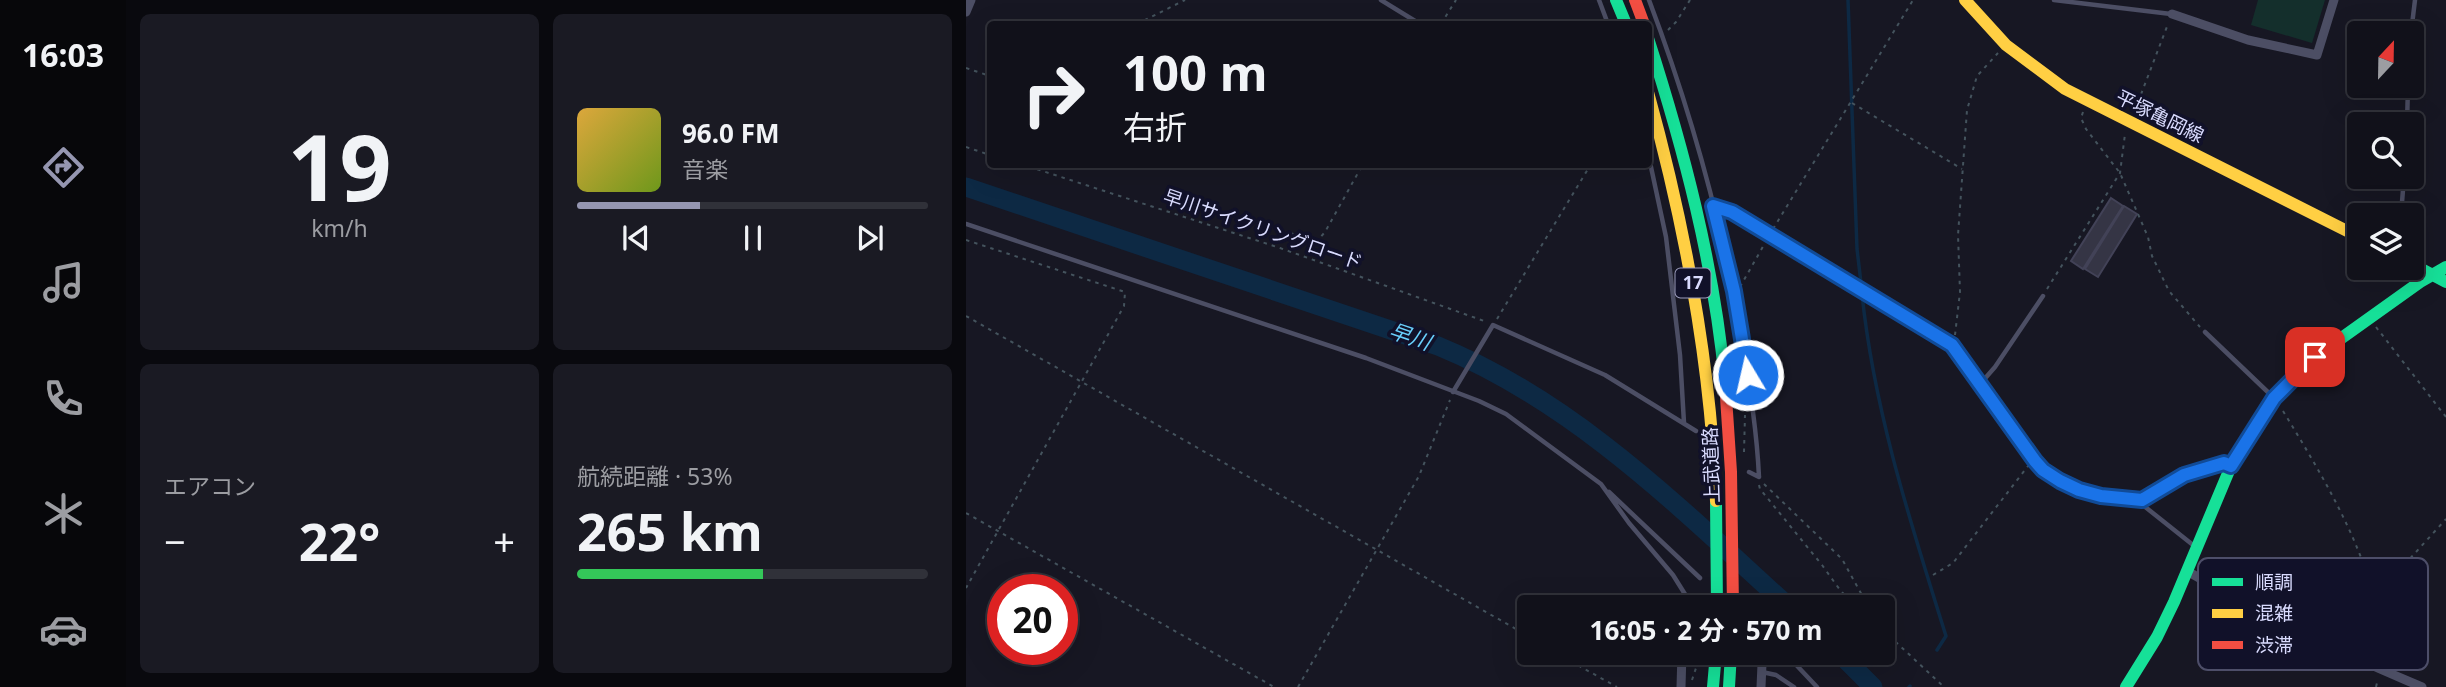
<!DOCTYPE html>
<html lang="ja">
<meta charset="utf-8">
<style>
:root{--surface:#11111a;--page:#1a1a23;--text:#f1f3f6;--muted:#9c9da2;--line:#303139;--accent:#9596b1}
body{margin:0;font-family:"Noto Sans","Noto Sans JP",sans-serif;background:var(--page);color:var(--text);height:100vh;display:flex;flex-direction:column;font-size:26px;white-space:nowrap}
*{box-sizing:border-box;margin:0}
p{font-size:23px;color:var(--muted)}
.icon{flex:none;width:38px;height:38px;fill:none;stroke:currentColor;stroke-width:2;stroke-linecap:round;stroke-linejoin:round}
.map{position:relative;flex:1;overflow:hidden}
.drawer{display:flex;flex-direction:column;gap:14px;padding:14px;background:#09090e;width:840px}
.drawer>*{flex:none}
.guide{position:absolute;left:21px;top:21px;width:665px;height:147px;border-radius:7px;box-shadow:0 7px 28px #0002,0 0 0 2px var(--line);background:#11111a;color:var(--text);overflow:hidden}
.needle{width:46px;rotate:22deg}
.fabs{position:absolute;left:1381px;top:21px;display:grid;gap:14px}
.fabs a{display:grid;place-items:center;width:77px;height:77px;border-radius:7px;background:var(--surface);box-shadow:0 7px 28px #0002,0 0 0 2px var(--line);font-size:35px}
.speed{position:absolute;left:21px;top:574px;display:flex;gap:14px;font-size:35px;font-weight:700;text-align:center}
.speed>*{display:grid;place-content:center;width:91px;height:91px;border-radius:50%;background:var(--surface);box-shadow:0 7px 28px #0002,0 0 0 2px var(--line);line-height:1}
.speed .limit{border:10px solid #d22;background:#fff;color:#111}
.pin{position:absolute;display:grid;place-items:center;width:60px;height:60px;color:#fff;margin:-30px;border-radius:14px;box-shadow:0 4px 10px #0006}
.me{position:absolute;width:77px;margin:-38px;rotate:351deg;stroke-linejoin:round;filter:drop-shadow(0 0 5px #0008)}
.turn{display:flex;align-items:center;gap:24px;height:147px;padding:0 21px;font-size:32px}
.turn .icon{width:91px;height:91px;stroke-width:2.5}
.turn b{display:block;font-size:49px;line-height:60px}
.big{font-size:52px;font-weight:700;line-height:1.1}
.drawer .card{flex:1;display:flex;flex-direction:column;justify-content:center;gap:10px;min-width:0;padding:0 24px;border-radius:10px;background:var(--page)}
.drawer .dial{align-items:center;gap:0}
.dial b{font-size:91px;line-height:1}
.song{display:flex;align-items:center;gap:21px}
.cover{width:84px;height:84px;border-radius:10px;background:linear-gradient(135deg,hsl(40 70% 55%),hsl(80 70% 35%))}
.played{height:7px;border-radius:4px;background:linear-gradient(90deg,var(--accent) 35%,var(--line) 35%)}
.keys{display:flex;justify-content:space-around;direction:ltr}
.heat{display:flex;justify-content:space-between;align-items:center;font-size:38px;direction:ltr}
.charge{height:10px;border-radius:5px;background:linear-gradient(90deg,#34c759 53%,var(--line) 0)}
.drawer .tiles{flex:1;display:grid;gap:14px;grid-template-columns:repeat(2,1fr)}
.trip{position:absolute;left:551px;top:595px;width:378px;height:70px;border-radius:7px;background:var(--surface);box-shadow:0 7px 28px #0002,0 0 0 2px var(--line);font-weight:700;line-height:70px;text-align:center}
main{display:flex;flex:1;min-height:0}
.menu{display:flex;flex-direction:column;width:126px;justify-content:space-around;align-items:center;background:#07070a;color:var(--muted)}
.menu .icon{width:49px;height:49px}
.menu .current{color:var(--accent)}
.menu b{font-size:32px;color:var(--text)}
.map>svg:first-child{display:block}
</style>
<main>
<nav class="menu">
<b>16:03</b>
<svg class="icon current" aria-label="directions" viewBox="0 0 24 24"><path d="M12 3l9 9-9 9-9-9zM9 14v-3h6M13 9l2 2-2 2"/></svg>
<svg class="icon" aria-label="music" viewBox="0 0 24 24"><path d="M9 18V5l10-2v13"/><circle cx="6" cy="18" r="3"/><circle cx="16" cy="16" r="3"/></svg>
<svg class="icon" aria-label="phone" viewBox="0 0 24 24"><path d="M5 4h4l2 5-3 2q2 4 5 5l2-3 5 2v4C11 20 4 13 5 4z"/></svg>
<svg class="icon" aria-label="climate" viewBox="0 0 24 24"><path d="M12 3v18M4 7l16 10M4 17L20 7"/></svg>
<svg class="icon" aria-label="car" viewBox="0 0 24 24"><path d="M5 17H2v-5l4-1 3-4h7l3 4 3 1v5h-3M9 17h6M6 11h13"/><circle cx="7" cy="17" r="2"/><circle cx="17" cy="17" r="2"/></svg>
</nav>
<section class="drawer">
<div class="tiles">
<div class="card dial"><b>19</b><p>km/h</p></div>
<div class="card">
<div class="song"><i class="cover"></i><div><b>96.0 FM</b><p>音楽</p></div></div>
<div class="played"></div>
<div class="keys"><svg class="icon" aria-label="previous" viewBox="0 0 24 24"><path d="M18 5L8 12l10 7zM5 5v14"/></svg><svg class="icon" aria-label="pause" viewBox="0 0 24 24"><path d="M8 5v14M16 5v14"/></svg><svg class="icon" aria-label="next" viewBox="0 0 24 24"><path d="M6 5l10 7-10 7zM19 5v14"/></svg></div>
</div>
<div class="card"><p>エアコン</p>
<div class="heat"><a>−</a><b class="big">22°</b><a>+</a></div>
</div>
<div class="card"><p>航続距離 · 53%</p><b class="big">265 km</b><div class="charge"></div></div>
</div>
</section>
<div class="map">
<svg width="1480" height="687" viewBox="0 0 1480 687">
<rect width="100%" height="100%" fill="#171723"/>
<path fill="#142f2c" d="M1292,0H1359L1346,43L1285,25Z"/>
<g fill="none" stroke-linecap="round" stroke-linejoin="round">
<path stroke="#0d2944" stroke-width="3.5" d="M882,0L891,249L895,283
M896,294C908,411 945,524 980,636L971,650
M943,687L944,686"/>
<path stroke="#0d2944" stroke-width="19" d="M0,187L472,346C609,402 715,509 823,607
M873,653L907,687"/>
</g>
<path fill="#353545" stroke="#424257" stroke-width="2" d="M1145,198L1157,206L1117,269L1105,261Z
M1158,206L1171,214L1132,277L1119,269Z"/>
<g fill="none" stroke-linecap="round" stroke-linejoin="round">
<path stroke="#44535d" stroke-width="2" stroke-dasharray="3.5 5" stroke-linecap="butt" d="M171,24L219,0
M475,24L490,0
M702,30L710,22L724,0
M0,68L24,76
M886,103L996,169
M1169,110L1202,24
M1117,112L1115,118L1120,129L1154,173L1182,237L1186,256L1203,291L1234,327
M0,147L24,155
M55,164L314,248L518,321
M807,229L947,0
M324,233L352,240L359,232L397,164
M0,240L159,292L158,306L0,588
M774,287L799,243
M1081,289L1154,173L1159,134
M0,316L564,637
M531,319L625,164
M1410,327L1480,417
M989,335L994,292L992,235L1001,110L1011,76L1032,53
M1317,411C1353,470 1389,529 1408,596C1414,615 1413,636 1413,656
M778,452L779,415
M798,484L876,559L897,597L905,606
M793,485L794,489L856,565L874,590L890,607
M0,513L308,687
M967,575L987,563L1062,466
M1410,596L1480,519
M917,630L978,687
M590,653L651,687
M726,680L735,653
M332,687L453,476L484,400
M1410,687L1412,679"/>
<path stroke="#4c4e64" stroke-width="4.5" d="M415,0L454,24
M633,0L642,24
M683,0C725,111 757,227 777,345C784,389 791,433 793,477
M1088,0L1205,14
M1445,33L1449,0
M1441,124L1442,86
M682,153L700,237L714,355L718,423
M747,206L766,212L986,345
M1435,215L1438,177
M0,224L400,358L513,401L540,414L635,484L663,523L707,575L727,607
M1239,332L1307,397
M1015,383L1029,367L1077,296
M487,392L527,325L639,375L730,431
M783,472L793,477
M643,492L734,578
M1176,500L1178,506L1227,545
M819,653L851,687
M796,672L810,675L828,687"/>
<path stroke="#4c4e64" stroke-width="9" d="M0,12L5,0
M1206,14L1282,40L1351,55L1368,0
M986,345L1077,470L1113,490L1135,496L1176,500L1218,475L1258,463L1265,466
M1221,571C1297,615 1375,653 1456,687
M786,653L796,664L795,687
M715,687L716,653"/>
<path stroke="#16e098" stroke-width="12" d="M650,0L660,24
M682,38C718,150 748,264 759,382
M1446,264L1480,282
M750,501L751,607
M747,687L750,653
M763,687L765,653
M1160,687L1191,637L1208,602L1265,466L1309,398L1349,357L1454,282L1480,267"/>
<path stroke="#ffcf43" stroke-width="12" d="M999,0L1040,45L1099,89L1393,237
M682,92C719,226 745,362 750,501"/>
<path stroke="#f24e42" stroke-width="12" d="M669,0L678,24
M759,382L765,472L767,607"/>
</g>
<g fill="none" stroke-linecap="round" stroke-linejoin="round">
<g stroke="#114b97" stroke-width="18">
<path id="route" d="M782,375L768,291L747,206L766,212L986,345L1069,461L1077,470L1094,481L1113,490L1135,496L1176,500L1218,475L1258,463L1265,466L1308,398L1349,357"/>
</g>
<use href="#route" stroke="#1a73e8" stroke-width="12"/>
</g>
<g text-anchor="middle" stroke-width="7" stroke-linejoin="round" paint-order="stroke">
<rect fill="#111129" stroke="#9d9ebe" stroke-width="2" x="709.5" y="268.5" width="35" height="29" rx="5"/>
<g font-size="18" font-weight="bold" fill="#d9dbfe">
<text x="727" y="289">17</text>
</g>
<g font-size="19" fill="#d9dbfe" stroke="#111129">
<text transform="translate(1194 116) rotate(26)" y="7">平塚亀岡線</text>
<text transform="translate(297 229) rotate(19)" y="7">早川サイクリングロード</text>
<text transform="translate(745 465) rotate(-92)" y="7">上武道路</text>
</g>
<g font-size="21" font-style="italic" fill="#69d0fc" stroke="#111129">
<text transform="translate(444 337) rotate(19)" y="7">早川</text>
</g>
</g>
<rect x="1232" y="558" width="230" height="112" rx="10" fill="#111129" stroke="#4d4e69" stroke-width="2"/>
<rect x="1246" y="578" width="31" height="8" fill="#16e098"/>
<rect x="1246" y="609" width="31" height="9" fill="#ffcf43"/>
<rect x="1246" y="641" width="31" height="8" fill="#f24e42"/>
<g font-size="19" fill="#d9dbfe">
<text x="1289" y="589">順調</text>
<text x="1289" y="620">混雑</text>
<text x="1289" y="652">渋滞</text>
</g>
</svg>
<div class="fabs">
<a><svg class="needle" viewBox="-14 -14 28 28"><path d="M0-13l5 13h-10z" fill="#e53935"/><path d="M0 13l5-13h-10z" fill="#9c9da2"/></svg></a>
<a><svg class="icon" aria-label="search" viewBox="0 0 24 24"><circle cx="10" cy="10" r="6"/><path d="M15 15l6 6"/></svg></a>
<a><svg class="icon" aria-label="layers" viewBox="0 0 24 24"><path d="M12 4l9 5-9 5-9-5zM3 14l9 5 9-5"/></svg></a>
</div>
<div class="speed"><div class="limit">20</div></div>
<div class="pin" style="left:1349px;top:357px;background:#d93025"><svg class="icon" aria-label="arrive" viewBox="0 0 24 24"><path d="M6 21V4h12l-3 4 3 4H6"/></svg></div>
<svg class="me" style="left:782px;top:375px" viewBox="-20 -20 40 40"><circle r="17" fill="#1a73e8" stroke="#fff" stroke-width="3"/><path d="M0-11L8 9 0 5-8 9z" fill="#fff"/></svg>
<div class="trip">16:05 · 2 分 · 570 m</div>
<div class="guide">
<div class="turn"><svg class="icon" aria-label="right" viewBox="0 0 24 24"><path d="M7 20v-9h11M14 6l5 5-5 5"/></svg><div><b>100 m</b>右折</div></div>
</div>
</div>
</main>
